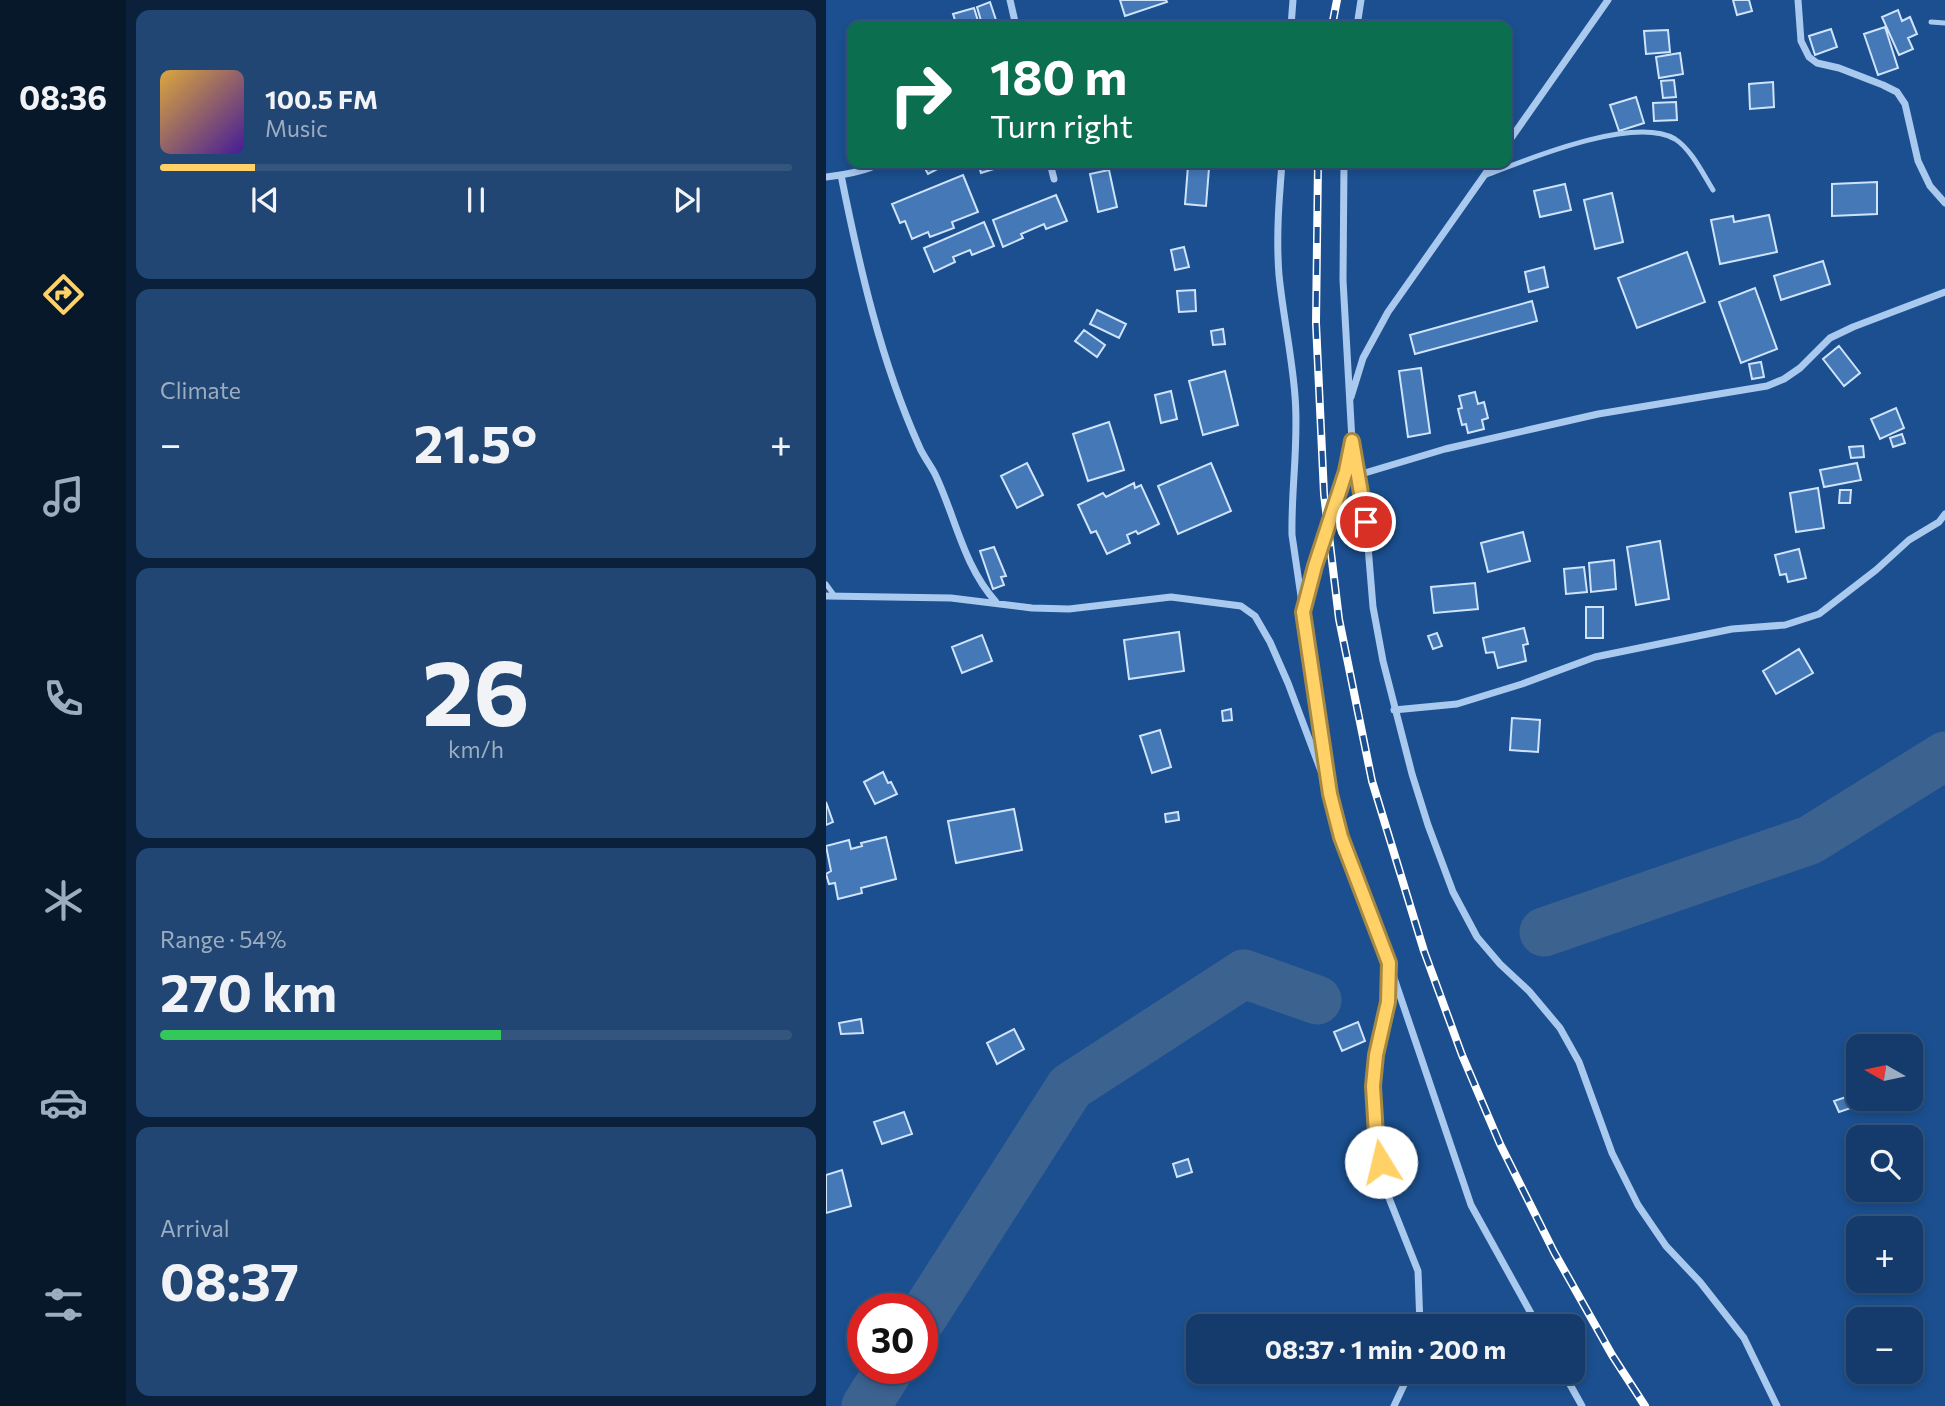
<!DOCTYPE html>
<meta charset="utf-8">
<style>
:root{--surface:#143b6b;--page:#214673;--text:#f1f3f6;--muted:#9dadc1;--line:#33557e;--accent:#ffd166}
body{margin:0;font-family:Commissioner,sans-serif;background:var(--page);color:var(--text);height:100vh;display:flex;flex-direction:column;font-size:26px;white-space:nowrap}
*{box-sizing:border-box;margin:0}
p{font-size:23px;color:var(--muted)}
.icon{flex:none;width:38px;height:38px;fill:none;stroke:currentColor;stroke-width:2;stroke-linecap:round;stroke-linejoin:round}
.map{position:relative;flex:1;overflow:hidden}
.panel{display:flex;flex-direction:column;gap:10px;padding:10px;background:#0b203b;width:700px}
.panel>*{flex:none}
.top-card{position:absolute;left:21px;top:21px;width:665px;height:147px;border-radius:14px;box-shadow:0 4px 10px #0003,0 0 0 2px var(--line);background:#0b6e4f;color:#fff;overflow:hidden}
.needle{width:46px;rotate:279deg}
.tools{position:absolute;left:1020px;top:1034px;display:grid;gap:14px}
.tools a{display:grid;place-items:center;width:77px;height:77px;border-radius:14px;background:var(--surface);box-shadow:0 4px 10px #0003,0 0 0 2px var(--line);font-size:35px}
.speed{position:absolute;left:21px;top:1293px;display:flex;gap:14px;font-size:35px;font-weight:700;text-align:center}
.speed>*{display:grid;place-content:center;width:91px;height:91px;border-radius:50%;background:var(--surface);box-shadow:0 4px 10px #0003,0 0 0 2px var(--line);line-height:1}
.speed .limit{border:10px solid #d22;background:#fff;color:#111}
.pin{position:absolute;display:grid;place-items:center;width:60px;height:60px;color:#fff;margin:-30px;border:4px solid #fff;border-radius:50%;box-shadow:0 2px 7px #0007}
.me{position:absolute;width:77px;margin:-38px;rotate:351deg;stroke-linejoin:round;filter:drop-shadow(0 0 5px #0008)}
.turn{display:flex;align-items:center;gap:24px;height:147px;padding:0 28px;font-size:32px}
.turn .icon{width:91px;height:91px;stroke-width:2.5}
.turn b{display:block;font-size:49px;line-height:60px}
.big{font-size:52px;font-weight:700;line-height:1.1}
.panel .widget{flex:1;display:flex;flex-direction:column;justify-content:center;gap:10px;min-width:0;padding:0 24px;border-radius:14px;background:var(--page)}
.panel .dial{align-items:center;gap:0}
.dial b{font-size:91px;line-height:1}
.song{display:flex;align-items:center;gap:21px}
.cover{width:84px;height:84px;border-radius:10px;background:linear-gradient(135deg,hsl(40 70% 55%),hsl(260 70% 35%))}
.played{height:7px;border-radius:4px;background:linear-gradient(90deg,var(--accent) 15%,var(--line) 15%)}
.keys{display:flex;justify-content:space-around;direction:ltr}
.heat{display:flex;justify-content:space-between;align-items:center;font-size:38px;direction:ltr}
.charge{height:10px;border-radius:5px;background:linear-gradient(90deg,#34c759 54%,var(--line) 0)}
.trip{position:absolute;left:360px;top:1314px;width:399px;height:70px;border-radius:14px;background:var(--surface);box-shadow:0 4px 10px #0003,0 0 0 2px var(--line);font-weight:700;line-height:70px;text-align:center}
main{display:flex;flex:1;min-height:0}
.tab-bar{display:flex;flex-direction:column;width:126px;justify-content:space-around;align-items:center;background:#08182b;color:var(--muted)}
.tab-bar .icon{width:49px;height:49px}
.tab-bar .on{color:var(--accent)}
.tab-bar b{font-size:32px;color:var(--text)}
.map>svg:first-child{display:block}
</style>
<main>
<nav class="tab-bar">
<b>08:36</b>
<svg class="icon on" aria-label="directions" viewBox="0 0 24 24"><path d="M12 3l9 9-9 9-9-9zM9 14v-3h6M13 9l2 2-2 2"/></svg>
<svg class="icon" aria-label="music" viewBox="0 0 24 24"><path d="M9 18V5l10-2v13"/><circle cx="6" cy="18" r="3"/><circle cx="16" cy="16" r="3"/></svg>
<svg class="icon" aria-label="phone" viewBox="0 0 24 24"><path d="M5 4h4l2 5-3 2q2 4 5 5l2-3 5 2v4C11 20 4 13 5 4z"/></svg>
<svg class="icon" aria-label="climate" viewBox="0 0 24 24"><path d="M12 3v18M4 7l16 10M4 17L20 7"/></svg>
<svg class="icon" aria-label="car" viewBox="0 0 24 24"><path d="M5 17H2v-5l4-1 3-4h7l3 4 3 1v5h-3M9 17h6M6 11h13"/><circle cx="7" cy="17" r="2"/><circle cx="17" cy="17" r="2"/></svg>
<svg class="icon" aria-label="filters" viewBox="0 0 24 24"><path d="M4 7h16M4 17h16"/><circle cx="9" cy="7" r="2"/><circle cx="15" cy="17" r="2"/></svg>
</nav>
<section class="panel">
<div class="widget">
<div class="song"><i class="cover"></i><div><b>100.5 FM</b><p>Music</p></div></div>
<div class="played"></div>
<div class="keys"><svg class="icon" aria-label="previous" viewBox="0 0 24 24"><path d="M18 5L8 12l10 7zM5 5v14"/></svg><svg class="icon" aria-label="pause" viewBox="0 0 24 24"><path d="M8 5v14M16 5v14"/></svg><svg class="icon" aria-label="next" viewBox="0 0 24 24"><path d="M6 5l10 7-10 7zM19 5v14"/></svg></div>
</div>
<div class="widget"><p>Climate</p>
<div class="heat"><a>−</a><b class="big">21.5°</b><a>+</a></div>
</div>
<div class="widget dial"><b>26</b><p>km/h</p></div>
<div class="widget"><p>Range · 54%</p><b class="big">270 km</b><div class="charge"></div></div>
<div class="widget"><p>Arrival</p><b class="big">08:37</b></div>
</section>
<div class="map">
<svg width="1119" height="1406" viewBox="0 0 1119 1406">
<rect width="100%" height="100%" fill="#1b4f8f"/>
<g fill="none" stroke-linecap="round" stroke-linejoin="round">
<path stroke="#3c6290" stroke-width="49" d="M718,932L984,840L1119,756
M96,1318L244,1087L418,974L491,1000
M40,1406L64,1368"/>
</g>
<path fill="#4478b7" stroke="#cfe3fa" stroke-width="2" d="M294,0H340L341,2L299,16Z
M907,0H923L926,11L911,15Z
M164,2L170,20L156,24L151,7Z
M148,8L152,21L131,26L127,14Z
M1072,10L1076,21L1084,17L1091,34L1082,38L1087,49L1073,55L1056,17Z
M1059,27L1072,68L1052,75L1038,34Z
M1005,29L1011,47L989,55L983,36Z
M842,30L844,52L820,54L818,31Z
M854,53L857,74L833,78L830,57Z
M848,80L850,97L837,98L835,81Z
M947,82L948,107L924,109L923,84Z
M810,97L818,123L793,131L784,105Z
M850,102L851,120L828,121L827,103Z
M96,163H123L102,174Z
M152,163H187L155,173Z
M362,166L383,168L380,206L359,204Z
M283,170L291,207L272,212L264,174Z
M137,175L152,212L126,222L128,228L104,237L102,232L86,239L79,221L74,223L66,204Z
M1051,182V214L1006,216V184Z
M739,184L745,210L714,217L708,191Z
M786,193L797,242L769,249L758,200Z
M230,195L241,221L220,229L218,224L195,234L197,238L177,247L167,220Z
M943,215L951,252L894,264L885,220L907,216L908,222Z
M158,222L168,246L146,255L144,250L127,257L129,262L108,272L98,248Z
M358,247L363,267L349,270L345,250Z
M861,252L879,302L811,328L792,278Z
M997,261L1004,284L955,300L948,276Z
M718,267L722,287L703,292L699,272Z
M929,288L951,349L915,363L893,302Z
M369,290L370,311L353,312L351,291Z
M706,301L711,321L589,354L584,335Z
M271,310L300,324L293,338L264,324Z
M397,329L399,344L387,345L385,331Z
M258,330L279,345L271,357L249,341Z
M1013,346L1034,373L1018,386L997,359Z
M935,362L938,377L926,379L923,364Z
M595,368L604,433L582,437L573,371Z
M399,371L412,425L377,435L363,381Z
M345,391L351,419L335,423L329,395Z
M649,392L652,404L658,402L662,418L656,420L658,429L642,433L640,424L636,425L632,409L636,408L633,396Z
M1070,408L1078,428L1054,439L1045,419Z
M283,422L298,470L262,481L247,434Z
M1076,434L1079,443L1067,447L1064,438Z
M1037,446L1038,457L1025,458L1023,447Z
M201,463L217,495L191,508L175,476Z
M385,463L405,511L352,534L332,486Z
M1031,463L1035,480L998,487L994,470Z
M308,483L309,488L315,485L333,524L312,534L310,531L301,535L304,543L281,554L270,531L265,533L252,505L277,493L280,497Z
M992,488L998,528L970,532L964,493Z
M1014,490H1025L1024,503H1013Z
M697,532L704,561L662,572L655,543Z
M834,541L843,599L810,605L801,547Z
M168,547L180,576L175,577L178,585L167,589L154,551Z
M973,549L980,578L962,582L960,574L954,575L949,555Z
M788,560L790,589L765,592L763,563Z
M758,567L761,592L740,594L738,569Z
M649,583L652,609L608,613L605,587Z
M760,607H777V638H760Z
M698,628L702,644L697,645L700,661L672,668L668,652L660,653L657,638Z
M353,632L358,671L303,679L298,640Z
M611,633L616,646L607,649L602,636Z
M156,635L166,661L136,673L126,647Z
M973,649L987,673L950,694L937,671Z
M405,709L406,720L397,721L396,711Z
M686,718L714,720L712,752L684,750Z
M334,730L345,767L326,773L314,736Z
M57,772L62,783L65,782L71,794L49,804L38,782Z
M0,802L7,822L0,825Z
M188,809L196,850L130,863L122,821Z
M352,812L353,820L340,822L339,814Z
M60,837L70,879L35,888L36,893L12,899L9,883L3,884L0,874L5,871L0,846L23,840L25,849L36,846L35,843Z
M35,1019L37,1033L15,1034L13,1023Z
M532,1022L539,1041L516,1051L508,1032Z
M188,1029L198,1049L171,1064L161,1043Z
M1020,1097L1025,1108L1013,1112L1008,1101Z
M78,1112L86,1134L56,1144L48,1122Z
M362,1159L366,1172L351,1177L347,1164Z
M16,1170L25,1206L0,1213V1175Z"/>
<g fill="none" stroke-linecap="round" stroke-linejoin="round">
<path stroke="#a9c9ee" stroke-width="5" d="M1105,22L1119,23
M658,176C700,160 807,115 849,139C865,149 877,174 887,190
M0,584L8,595"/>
<path stroke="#a9c9ee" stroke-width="7" d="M184,0L190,26
M972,0L975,41L983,57L991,63L1013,68L1057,85L1071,92L1079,104L1092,161L1104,186L1119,203
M465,26L467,0
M531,26L535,0
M681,144L782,0
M224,163L228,179
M456,163C453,200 450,237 453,275C457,315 466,356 469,396C473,443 465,488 466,535L504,794L515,837L563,963L562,1002L550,1055L547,1086L550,1135L559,1188L592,1271L594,1326
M518,163L517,280L526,441L540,522L547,607L557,661L586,774L602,825L627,892L651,937L674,964L703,991L734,1028L753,1062L786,1153L812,1205L840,1246L874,1282L918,1338L951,1406
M15,175C33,265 55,362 93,446C97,456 104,464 109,474C130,518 137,565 170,602
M0,177C17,175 39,172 54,163
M525,397L537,358L562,312L667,163
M532,475L619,449L772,414L941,386L958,379L974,368L1004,338L1027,327L1119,292
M0,596L125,598L206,608L243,609L345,597L415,606L429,616L444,642L462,683L498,779
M478,608C492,553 515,501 525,445
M568,710L631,704L696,684L769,657L906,629L959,625L993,614L1050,570L1083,540L1113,522L1119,514
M565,969L645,1205L712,1326
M737,1372L756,1406
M568,1406L584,1372"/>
<g stroke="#fff" stroke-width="8">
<path id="rail" d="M506,26L511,0
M492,163L490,323L498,494L513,619L546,781L598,951L636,1055L674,1144L728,1252L786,1355L819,1406"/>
</g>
<use href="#rail" stroke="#1b4f8f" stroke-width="5" stroke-dasharray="16" stroke-linecap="butt"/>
</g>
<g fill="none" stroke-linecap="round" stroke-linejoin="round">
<g stroke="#a68842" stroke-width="18">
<path id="route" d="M540,522L526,441L520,471L489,566L477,612L504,794L515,837L563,963L562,1002L550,1055L547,1086L550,1135L555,1162"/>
</g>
<use href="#route" stroke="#ffd166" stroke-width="12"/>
</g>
</svg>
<div class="tools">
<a><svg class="needle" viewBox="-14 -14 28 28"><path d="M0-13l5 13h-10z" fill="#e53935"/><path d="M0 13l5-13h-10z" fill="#9dadc1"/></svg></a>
<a><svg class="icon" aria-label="search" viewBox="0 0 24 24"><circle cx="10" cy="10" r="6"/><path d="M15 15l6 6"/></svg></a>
<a>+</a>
<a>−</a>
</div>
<div class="speed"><div class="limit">30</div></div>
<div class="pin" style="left:540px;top:522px;background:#d93025"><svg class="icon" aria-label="arrive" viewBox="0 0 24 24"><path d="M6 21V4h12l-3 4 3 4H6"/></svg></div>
<svg class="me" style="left:555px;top:1162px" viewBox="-20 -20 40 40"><circle r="19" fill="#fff"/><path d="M0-13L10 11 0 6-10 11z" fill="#ffd166"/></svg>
<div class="trip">08:37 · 1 min · 200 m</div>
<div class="top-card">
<div class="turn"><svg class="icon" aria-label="right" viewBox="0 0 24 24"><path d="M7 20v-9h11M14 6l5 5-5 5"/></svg><div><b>180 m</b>Turn right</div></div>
</div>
</div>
</main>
